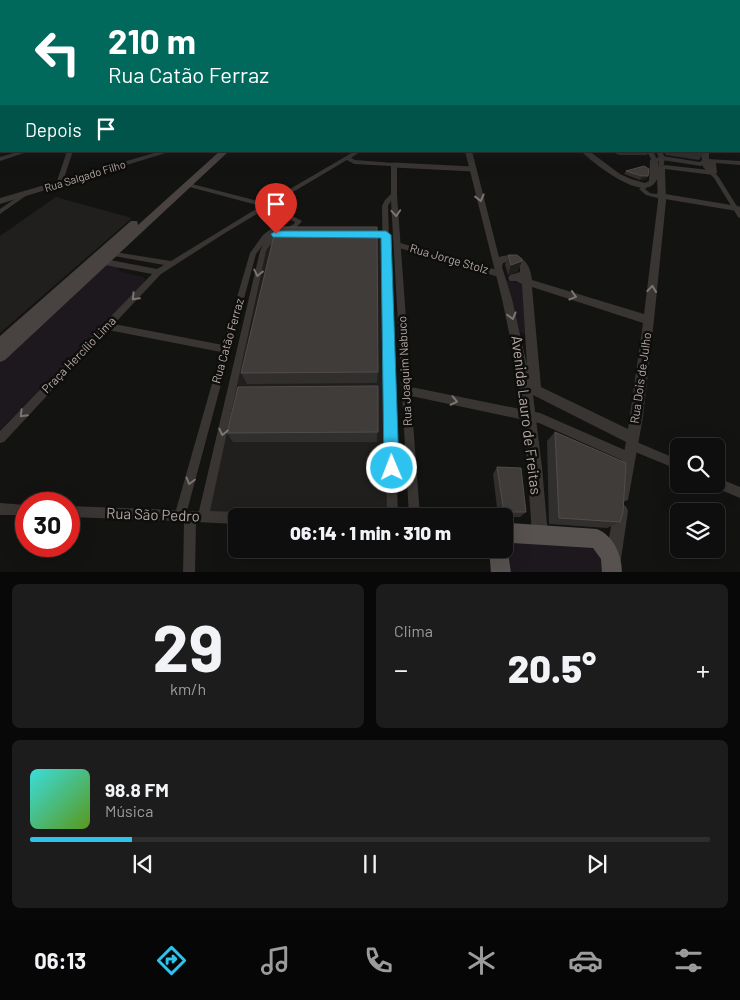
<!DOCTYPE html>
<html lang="pt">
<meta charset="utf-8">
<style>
:root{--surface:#0e0e0e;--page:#1c1c1c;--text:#f1f3f6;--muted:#9b9c9e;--line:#2e2e2e;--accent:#2ec3ef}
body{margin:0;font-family:Barlow,sans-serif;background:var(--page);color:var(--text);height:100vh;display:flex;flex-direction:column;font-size:19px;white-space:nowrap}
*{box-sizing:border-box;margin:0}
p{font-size:16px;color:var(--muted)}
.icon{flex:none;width:28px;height:28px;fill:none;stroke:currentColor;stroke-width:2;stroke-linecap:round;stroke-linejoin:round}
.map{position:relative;height:572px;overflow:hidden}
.details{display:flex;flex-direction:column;gap:12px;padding:12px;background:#080808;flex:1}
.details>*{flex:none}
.top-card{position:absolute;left:0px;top:0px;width:740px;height:152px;box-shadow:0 5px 20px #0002,0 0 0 1px var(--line);background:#00695c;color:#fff;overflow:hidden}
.buttons{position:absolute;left:670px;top:438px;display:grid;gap:10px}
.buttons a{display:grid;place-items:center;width:55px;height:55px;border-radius:8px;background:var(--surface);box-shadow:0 5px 20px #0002,0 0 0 1px var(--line);font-size:25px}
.speed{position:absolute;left:15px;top:492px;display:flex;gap:10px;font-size:25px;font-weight:700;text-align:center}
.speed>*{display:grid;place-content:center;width:65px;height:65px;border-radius:50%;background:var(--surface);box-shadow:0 5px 20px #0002,0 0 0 1px var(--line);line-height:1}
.speed .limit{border:8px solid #d22;background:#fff;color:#111}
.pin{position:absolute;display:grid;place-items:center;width:42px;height:42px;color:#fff;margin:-51px -21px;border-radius:50% 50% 50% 0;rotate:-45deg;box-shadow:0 0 5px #0007}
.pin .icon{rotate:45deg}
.me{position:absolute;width:55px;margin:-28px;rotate:359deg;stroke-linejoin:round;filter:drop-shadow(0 0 4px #0008)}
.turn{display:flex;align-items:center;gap:18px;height:105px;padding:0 25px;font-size:22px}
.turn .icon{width:65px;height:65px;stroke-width:2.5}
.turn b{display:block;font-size:35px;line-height:42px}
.then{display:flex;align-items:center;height:48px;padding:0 25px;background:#0003;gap:10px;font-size:19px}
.big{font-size:38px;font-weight:800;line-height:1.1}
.details .card{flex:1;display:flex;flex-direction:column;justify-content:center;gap:8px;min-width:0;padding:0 18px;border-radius:8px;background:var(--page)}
.details .dial{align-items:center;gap:0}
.dial b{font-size:65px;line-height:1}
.song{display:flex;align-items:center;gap:15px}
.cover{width:60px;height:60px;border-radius:8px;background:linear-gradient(135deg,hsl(180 70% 55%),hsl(90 70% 35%))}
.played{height:5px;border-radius:2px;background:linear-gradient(90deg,var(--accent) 15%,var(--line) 15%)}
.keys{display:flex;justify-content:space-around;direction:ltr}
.heat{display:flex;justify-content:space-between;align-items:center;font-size:28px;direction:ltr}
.details .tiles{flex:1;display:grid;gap:12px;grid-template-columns:1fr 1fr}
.card:last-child{grid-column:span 2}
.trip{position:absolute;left:228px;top:508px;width:285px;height:50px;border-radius:8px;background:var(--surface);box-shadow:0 5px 20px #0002,0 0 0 1px var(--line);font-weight:800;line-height:50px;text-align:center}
.menu{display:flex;height:80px;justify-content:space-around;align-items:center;background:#060606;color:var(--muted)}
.menu .icon{width:35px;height:35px}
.menu .active{color:var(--accent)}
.menu b{font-size:22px;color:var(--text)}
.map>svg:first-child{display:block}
</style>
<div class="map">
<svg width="740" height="573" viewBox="0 0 740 573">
<rect width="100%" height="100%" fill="#131312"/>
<path fill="#201f1e" d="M56,197L132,218L0,333V236Z
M276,234L386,235L392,516H236V518L203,517L263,251Z"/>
<path fill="#1c181e" d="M110,265L118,266L119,271L144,277L145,283L0,430V361L105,266Z
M506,280L526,284L527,335L520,332Z
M510,533L590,537L612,572H501L499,549H504V537Z"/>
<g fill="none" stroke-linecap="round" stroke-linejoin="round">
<path stroke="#383533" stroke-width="5" d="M394,165L473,169
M662,196L740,209
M398,245L474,267"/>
<path stroke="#383533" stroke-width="6" d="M469,265L500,274"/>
<path fill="#383533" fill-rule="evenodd" d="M0,129L1,130V132L0,133Z
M21,151H30L0,161V157Z
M67,151H73L62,184L61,185H57L56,184Z
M355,151H361L351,158L355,160L394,163L397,165V195L411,387L540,413L634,454L635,458L634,462L630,463L626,462L539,423L411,396L420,516H409L391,201L388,206L398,516H387L382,206L385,200L391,194V166L354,164L347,160L271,205L302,221C292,236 276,233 266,251L210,511L236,512L240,514L241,516H236V524L196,522L195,573H183L184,522L180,523L177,521L69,517V506L176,510L221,352L108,330L4,442L0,443V431L152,274L105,265L102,264L101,262L102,260L105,259L157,269L164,265L108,255H106L105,253L106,251H108L171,261L261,206L186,186V184L188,183L266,203ZM267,208L286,217L263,235L250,253L223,345L114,324L161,274L225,233ZM291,220L295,222L294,224L271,236ZM263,245L260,251L199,511H187L256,254Z
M647,151H653L657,160L656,161H652Z
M656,151H662L665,158L663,169L661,170L658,168L659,158Z
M706,159L709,161V167L718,176L740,211V218L738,217L714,178L703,167V161Z
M645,184L648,186L645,189L650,193L656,194L661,191L664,193L657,198L646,195L639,189Z
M25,192L27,193V195L0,214V209Z
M632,440L679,460V470L628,449L627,445L628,441Z
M716,477L740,487V498L712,486L711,484H716Z
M0,503L26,505V515H0Z"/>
<path fill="#383533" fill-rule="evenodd" d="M739,107H740V111H739Z
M739,132H740V137H739Z
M161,151H172L0,204V198Z
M465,151H472L499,257C519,251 530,260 532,280L644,314L658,201L657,179C646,206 593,163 581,151H589L620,174L631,179L645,183L649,181L650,160L662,156L700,162L702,160L701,151H709V159L740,161V165L716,163L717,173L713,175L665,169L666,201L654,320L643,417L628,500L623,502L618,500L616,495L626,442L533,395L542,467L548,535L545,540L540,543L535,540L532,535L525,433L516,366L502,299ZM662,160L701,166L709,163V170L665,165L658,167V161ZM507,262L514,263L520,268V272L510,275L508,278L510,281H516L522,284L527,365L512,299L502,267L503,263ZM532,287L643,323L628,429L541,387Z
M621,504L626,506L628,511L621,559L619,565L613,567L607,565L605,559L614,511L616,506Z"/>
<path fill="#484341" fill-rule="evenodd" d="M0,99H1V103H0Z
M220,151H229L5,360L0,362V336L131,221H137L138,225Z"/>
<path fill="#57524f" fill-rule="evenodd" d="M510,523L597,529C614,536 622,555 622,573H602L601,559L593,548L512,543L507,545L511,573H491L489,549H504V526Z"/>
</g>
<path fill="#312f2e" d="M739,115H740V129L739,131Z
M611,151H649L647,155H619Z
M663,151H705L699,160L666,155Z
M626,171L648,176L646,179L640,180L624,174Z
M508,255L518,271L508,275L505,265Z
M378,372L377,383L247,384L241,373Z
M378,386L377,442H233L227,433Z
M555,432L620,522L607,528L549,524L547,441Z
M497,467L526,512L520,517H504V516H498L493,474Z"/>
<path fill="#1f1e1d" d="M642,176H648L646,179L640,180Z
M522,261L518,271L508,275L511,265Z"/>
<path fill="#3f3c3a" stroke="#514d4b" d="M739,115H740V123L739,122Z
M644,166L649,169L648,176H642L626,171Z
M276,227H377L378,372L241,373Z
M508,255H517L522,259V261L511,265Z
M378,386V432L227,433L238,387Z
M555,432L626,463L623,512L620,522L559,518Z
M497,467L521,468L526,512H504Z"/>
<defs><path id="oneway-chevron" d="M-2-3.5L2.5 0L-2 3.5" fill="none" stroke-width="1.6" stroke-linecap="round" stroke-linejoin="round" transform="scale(1.25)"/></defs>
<g stroke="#7c7471">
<use href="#oneway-chevron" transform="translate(480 198) rotate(76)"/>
<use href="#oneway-chevron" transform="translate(396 213) rotate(86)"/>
<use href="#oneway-chevron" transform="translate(258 273) rotate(103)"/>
<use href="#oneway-chevron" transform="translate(652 289) rotate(-84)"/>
<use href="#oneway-chevron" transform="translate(573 296) rotate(17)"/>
<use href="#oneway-chevron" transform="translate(135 297) rotate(134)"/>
<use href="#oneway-chevron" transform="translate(512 316) rotate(75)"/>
<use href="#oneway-chevron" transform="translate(454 401) rotate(12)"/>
<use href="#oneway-chevron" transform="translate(23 414) rotate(134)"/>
<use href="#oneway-chevron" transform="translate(223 432) rotate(103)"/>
<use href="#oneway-chevron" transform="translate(190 481) rotate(105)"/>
</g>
<linearGradient id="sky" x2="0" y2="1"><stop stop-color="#0a0a0a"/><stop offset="0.51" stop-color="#333944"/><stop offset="1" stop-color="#333944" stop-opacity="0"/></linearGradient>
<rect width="740" height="164" fill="url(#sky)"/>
<path fill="#2ec3ef" stroke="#1e7f9b" d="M276,231H386L391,235L399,468L397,474L392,476L386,474L384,468L381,238L273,237L271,234Z"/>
<g text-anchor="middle" stroke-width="5" stroke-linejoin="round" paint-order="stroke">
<g font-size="11" fill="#b4a7a3" stroke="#0e0e0d">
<text transform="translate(85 176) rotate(-17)" y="4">Rua Salgado Filho</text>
</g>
<g font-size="12" fill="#b4a7a3" stroke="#0e0e0d">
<text transform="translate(449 259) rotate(16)" y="4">Rua Jorge Stolz</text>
<text transform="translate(228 341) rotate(-74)" y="4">Rua Catão Ferraz</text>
<text transform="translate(79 355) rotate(-46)" y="4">Praça Hercílio Lima</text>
<text transform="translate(405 371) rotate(-93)" y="4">Rua Joaquim Nabuco</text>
<text transform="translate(641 378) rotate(-82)" y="4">Rua Dois de Julho</text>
</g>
<g font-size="15" fill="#b4a7a3" stroke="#0e0e0d">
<text transform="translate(526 415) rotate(83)" y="5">Avenida Lauro de Freitas</text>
<text transform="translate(153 515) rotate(2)" y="5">Rua São Pedro</text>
</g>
</g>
</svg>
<div class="buttons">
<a><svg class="icon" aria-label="search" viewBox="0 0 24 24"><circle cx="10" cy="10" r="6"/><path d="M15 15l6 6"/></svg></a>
<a><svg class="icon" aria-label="layers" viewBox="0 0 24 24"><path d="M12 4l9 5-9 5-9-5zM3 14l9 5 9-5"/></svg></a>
</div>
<div class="speed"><div class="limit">30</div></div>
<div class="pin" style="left:276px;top:234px;background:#d93025"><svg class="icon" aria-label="arrive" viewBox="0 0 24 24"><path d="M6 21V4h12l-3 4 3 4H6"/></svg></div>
<svg class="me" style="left:392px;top:468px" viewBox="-20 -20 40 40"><circle r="17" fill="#2ec3ef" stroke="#fff" stroke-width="3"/><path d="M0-11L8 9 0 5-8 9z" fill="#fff"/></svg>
<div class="trip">06:14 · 1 min · 310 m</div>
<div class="top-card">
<div class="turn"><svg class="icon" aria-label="left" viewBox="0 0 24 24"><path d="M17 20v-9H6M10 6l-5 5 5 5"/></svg><div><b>210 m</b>Rua Catão Ferraz</div></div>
<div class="then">Depois<svg class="icon" aria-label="arrive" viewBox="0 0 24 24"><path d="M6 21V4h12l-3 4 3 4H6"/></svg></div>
</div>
</div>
<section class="details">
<div class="tiles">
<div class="card dial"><b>29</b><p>km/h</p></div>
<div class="card"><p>Clima</p>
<div class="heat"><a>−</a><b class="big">20.5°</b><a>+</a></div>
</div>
<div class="card">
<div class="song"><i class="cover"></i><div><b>98.8 FM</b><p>Música</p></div></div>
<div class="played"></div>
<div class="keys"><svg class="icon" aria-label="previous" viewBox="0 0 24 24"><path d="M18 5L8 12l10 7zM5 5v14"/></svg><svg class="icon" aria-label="pause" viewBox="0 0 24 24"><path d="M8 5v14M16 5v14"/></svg><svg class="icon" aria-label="next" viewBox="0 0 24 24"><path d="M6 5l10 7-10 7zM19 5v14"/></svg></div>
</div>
</div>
</section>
<nav class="menu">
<b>06:13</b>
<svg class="icon active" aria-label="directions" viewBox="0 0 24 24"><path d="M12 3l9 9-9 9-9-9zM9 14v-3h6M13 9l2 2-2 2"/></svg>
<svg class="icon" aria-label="music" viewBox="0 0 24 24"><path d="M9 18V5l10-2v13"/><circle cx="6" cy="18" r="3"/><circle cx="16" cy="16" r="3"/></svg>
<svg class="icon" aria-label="phone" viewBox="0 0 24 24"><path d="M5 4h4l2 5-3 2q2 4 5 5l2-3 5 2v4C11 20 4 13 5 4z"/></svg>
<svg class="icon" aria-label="climate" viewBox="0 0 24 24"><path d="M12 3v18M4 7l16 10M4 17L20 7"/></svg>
<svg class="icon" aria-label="car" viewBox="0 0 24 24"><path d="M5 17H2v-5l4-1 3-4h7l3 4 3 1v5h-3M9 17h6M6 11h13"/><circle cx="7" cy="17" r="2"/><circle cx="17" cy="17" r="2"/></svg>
<svg class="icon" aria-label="filters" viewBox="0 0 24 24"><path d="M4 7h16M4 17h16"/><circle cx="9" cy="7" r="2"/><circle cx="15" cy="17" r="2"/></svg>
</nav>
